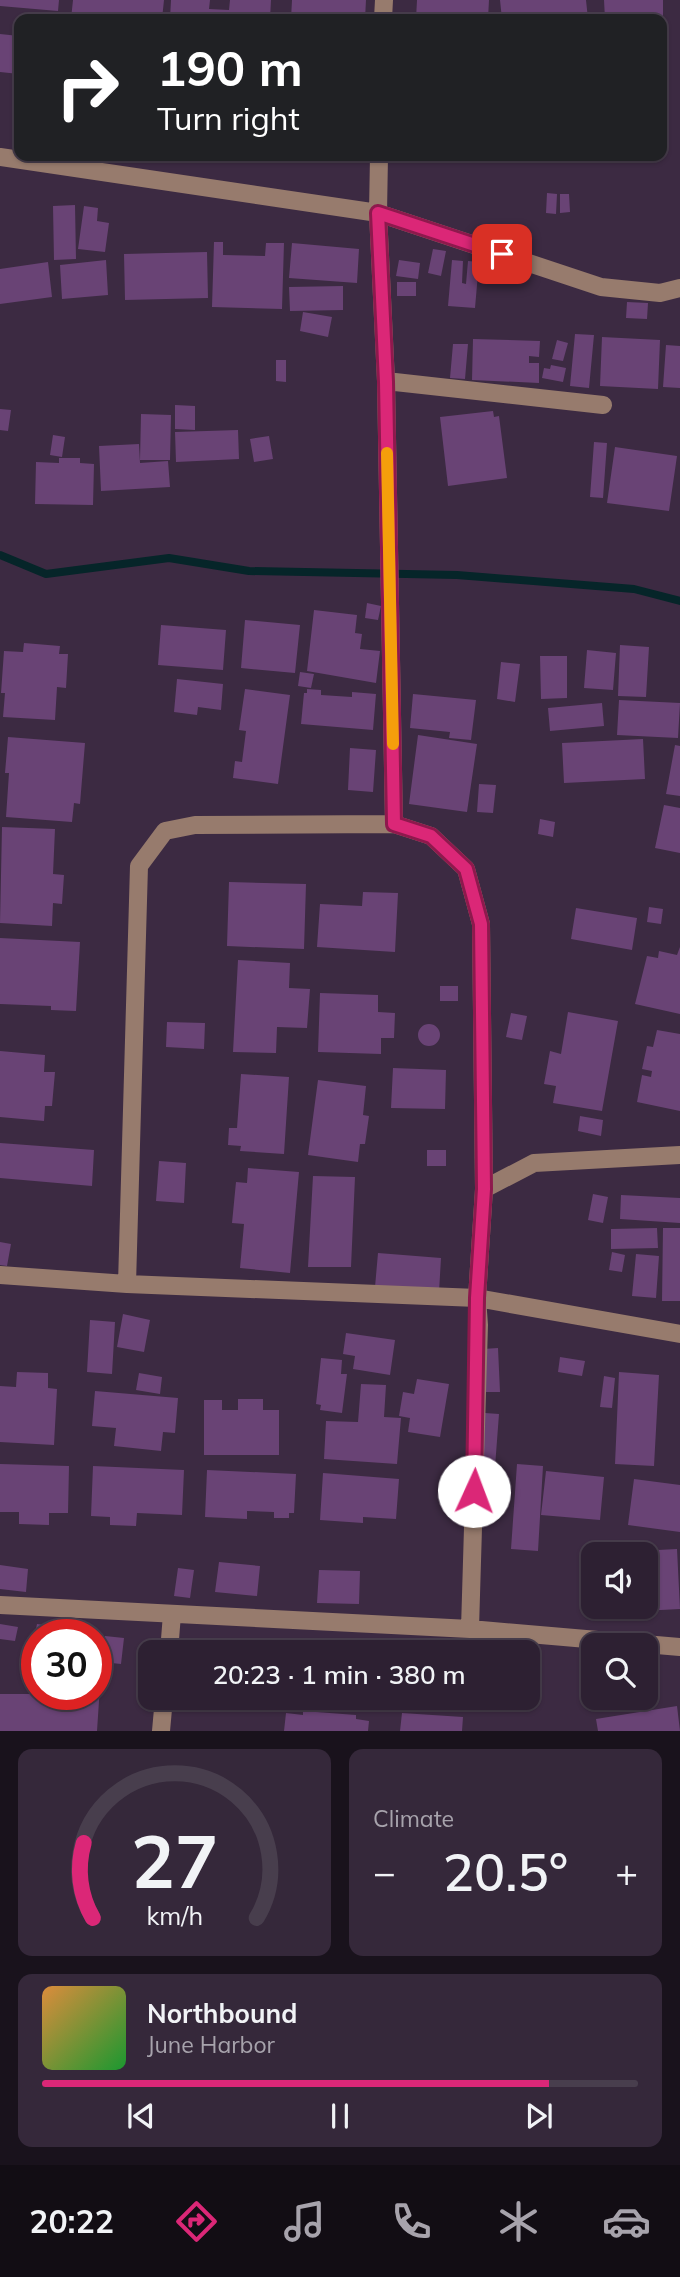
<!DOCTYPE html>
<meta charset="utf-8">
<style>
:root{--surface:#2d2032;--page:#35283a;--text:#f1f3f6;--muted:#a7a3ac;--line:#483e4d;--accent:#db2777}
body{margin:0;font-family:Mulish,sans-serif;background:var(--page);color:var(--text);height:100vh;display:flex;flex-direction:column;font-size:26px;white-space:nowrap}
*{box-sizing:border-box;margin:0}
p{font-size:23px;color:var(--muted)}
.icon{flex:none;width:38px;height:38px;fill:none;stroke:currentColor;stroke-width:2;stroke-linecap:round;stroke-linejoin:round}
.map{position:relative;height:1731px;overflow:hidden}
.sheet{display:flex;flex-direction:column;gap:18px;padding:18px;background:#19121c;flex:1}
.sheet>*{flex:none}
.top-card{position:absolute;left:14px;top:14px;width:653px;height:147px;border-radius:14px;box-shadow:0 2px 5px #0004,0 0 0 2px var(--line);background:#202124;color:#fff;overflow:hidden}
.fabs{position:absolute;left:581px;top:1542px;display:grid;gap:14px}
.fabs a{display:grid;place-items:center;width:77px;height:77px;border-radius:14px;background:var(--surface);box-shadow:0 2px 5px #0004,0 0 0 2px var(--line);font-size:35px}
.speed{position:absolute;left:21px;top:1619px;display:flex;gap:14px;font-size:35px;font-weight:700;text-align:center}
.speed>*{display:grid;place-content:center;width:91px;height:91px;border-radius:50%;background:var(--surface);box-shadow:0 2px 5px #0004,0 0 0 2px var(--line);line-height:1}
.speed .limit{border:10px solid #d22;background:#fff;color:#111}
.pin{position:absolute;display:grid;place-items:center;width:60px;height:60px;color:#fff;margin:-30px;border-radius:14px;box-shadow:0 4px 10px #0006}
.me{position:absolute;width:77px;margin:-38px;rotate:2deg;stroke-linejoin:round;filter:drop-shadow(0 0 5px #0008)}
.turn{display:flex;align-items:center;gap:24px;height:147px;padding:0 28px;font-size:32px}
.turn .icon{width:91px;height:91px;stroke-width:2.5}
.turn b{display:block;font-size:49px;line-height:60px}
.big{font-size:52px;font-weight:600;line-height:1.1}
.sheet .card{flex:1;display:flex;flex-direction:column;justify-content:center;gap:10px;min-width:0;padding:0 24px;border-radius:14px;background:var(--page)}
.sheet .dial{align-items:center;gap:0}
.dial svg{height:182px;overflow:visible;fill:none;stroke:var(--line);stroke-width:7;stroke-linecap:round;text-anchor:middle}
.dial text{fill:var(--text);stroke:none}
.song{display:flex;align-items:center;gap:21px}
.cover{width:84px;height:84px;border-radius:10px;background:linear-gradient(135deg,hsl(30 70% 55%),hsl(130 70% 35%))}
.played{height:7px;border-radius:4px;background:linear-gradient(90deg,var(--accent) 85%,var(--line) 85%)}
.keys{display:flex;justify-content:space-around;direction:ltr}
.heat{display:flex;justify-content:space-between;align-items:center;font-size:38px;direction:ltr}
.sheet .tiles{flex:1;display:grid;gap:18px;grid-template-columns:1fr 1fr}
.card:last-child{grid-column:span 2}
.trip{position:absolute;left:138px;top:1640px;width:402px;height:70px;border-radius:14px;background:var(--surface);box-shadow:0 2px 5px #0004,0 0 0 2px var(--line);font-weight:600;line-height:70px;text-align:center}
.tabs{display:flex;height:112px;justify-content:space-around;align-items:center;background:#120d14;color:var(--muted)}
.tabs .icon{width:49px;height:49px}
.tabs .active{color:var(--accent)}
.tabs b{font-size:32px;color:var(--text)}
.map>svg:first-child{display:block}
</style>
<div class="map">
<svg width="680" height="1731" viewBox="0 0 680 1731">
<rect width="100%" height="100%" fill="#3c2a42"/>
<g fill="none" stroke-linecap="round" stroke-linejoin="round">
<path stroke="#062529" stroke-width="8" d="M0,555L46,574L169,558L249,571L457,575L634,589L680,601"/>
</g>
<path fill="#694375" d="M0,0H59L58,11L0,6Z
M73,0H164L162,19H71Z
M171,0H210L209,9L229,10L230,0H271L270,19H170Z
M292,0H366L365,19H291Z
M417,0H489L488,19H416Z
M500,0H586L588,19H502Z
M604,0H663V19H605Z
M0,34L19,36V74L0,72Z
M547,193L557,194L556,214L546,213Z
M560,194H569L570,212L560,213Z
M75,205L76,259L54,260L53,206Z
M84,206L98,208L97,221L109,223L105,252L78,249Z
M214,242H223V255L265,256L266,243H284L282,309L212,307Z
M292,243L359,249L357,283L289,278Z
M433,249L446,251L441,276L428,273Z
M207,252L208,298L125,300L124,254Z
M106,260L108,295L62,299L60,265Z
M399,260L420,263L418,279L396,276Z
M452,260L463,261L462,283L466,284L468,261L479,262L475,308L448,306Z
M48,262L52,297L0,304V269Z
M397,282H416V296H397Z
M343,286V310L290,311L289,287Z
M627,302L648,303L647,319L626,318Z
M303,312L332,317L328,337L300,331Z
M575,334L594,335L589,388L570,386Z
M602,337L660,340L658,389L600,386Z
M473,339L540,341L539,357L529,356V363H539V383L472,380Z
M557,340L568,343L563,361L552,359Z
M453,344H468L465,379L450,378Z
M666,345L680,346V388L663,387Z
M276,360H286V382L276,381Z
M551,365L566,368L563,382L542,378L544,368L550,369Z
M175,405L195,406V430L175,429Z
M0,409L11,410L8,431L0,430Z
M493,411L494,417L499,416L507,478L448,486L440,417Z
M141,414L171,415L170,460H140Z
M238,430L239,459L176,462L175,432Z
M53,435L65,437L62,457L50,455Z
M269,436L273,459L254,462L250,439Z
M594,442L607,443L603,498L590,497Z
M139,444L140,463L168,461L170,487L101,491L99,446Z
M615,447L677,456L669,511L607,503Z
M59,458H80V463L94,464L93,505L35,504L36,462L59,463Z
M367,603L381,606L378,620L365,618Z
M314,610L357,615L355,633L362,634L360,649L380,651L376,683L307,671Z
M245,620L300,625L295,673L241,668Z
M161,625L226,630L223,670L158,665Z
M24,643L60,646L59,654H68L66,688L57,687L55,720L3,717L5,693H1L4,651L23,652Z
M620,645L649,647L646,697L618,696Z
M587,650L616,653L613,690L584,688Z
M540,656H567V698L541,699Z
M501,662L520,664L515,702L497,699Z
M300,672L314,674L311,688L298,686Z
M177,679L223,684L221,710L198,707L197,715L174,712Z
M245,689L290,695L278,784L233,778L235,761L242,762L246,731L239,730Z
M307,689L321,690V695L352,697V692L376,694L373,730L301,724L304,693H307Z
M413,694L476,700L471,740L449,738L450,732L410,728Z
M619,700L680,703L678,738L617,735Z
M602,703L604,726L550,731L548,708Z
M418,735L477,744L467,812L409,804Z
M8,737L85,743L80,804L74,803L72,822L6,817L9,773H5Z
M643,739L645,779L564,783L562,743Z
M675,745L680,746V796L666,794Z
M350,748L376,750L373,792L348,790Z
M479,784L496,785L493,813L477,812Z
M664,805L680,808V853L655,848Z
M540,819L555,822L553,837L538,834Z
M2,827L55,829L53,874L64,875L62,904L53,903L52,926L0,923Z
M229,882L306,884L304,949L227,946Z
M363,892L398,893L395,952L317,947L320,904L362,906Z
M649,907L663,909L661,924L647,922Z
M576,908L637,918L632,950L571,939Z
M0,938L80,942L76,1011L51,1010V1006L0,1004Z
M680,947V1014L635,1004L647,956L658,958L659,951L677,955Z
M238,960L290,963L289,988L310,989L307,1028L277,1027L276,1053L233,1052Z
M440,986H458V1001H440Z
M320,993L378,995V1012L395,1013L394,1038H381V1054L318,1052Z
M568,1012L618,1021L602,1111L553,1103L556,1086L544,1084L550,1051L561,1054Z
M511,1013L527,1016L522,1040L506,1037Z
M167,1022L205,1023L204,1049L166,1047Z
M418 1035a11 11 0 1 1 22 0a11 11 0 1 1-22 0Z
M657,1030L680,1034V1111L637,1102L642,1075L651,1077L652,1071L642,1069L647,1046L653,1047Z
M0,1051L45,1055L44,1072H55L52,1106H45L44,1121L0,1117Z
M393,1068L446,1070L445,1109L391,1108Z
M241,1074L289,1077L284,1154L240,1151L241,1146L228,1145L229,1128H237Z
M318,1080L366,1086L363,1115L369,1116L365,1144H360L358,1162L308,1155Z
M580,1116L603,1120L601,1136L578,1131Z
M0,1143L94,1150L92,1186L0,1178Z
M427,1150H446V1166H427Z
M159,1161L186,1163L184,1203L156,1201Z
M248,1168L299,1172L290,1273L240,1268L244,1224L232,1223L236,1182L247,1183Z
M313,1176L355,1177L351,1267H308Z
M593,1194L608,1197L603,1223L588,1220Z
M621,1195L680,1198V1223L620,1219Z
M657,1228L658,1248L611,1249V1229Z
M663,1228H680V1301H662Z
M0,1242L11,1244L7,1266L0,1265Z
M612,1252L625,1255L622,1272L609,1270Z
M378,1253L441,1258L439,1292L375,1287Z
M636,1254L659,1256L656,1298L632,1296Z
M123,1314L150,1320L144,1352L117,1347Z
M90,1320L115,1322L112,1374L87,1372Z
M346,1333L395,1340L390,1375L353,1369L355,1356L343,1354Z
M498,1348L500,1392H485L483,1349Z
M560,1357L585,1361L582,1376L558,1372Z
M321,1358L342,1360L341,1374H347L342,1413L320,1410L321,1405L316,1404Z
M17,1372L48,1373V1388L57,1389L54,1445L0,1442V1386L16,1387Z
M619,1372L659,1375L654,1466L615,1464Z
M139,1373L162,1377L160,1394L136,1390Z
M604,1376L615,1378L612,1408L600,1407Z
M417,1379L449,1384L440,1437L408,1432L410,1418L399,1416L403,1392L414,1394Z
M361,1384L386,1385L384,1417L401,1418L397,1464L324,1459L326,1421L358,1422Z
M95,1391L178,1398L175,1433L163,1432L161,1451L114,1446L116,1428L92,1426Z
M238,1399H263V1410H279V1455H204V1400H222V1410H238Z
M485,1413L499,1414L495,1467L481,1466Z
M0,1464L69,1466L68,1513H49V1525L19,1524V1512H0Z
M517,1464L543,1466L538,1551L511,1549Z
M93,1466L184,1470L182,1515L137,1513L136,1526L110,1525V1517L91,1516Z
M207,1470L296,1474L294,1513H289V1518H274V1512L247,1511V1519L205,1517Z
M546,1471L604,1477L600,1520L541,1515Z
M323,1473L399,1479L396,1519L363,1517V1523L320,1520Z
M634,1479L680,1485V1532L628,1525Z
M677,1549L680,1609L623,1612V1606H646V1554L620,1552Z
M219,1562L260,1566L257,1596L215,1592Z
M0,1565L28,1569L26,1592L0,1589Z
M178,1568L194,1570L190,1598L174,1596Z
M319,1570L360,1571L359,1604L317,1603Z
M0,1624L18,1627L15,1641L0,1639Z
M37,1624L81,1630V1634H35Z
M88,1631L103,1634L98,1660L96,1634H87Z
M105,1636L124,1638L121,1664L102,1662Z
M96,1686H100L97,1731H0V1694H96Z
M296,1698H373L372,1708L295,1701Z
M389,1698H404L403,1706L389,1705Z
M677,1706L680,1731H598L596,1719Z
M303,1711L356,1715V1719L369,1721L368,1731H284L286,1713L303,1715Z
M402,1713L463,1717L462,1731H400Z"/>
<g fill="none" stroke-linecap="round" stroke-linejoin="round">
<path stroke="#977b6d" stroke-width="18" d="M383,19L384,0
M379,156L378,213L386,381L394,824
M0,157L378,213L601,287L660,293L680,288
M386,381L603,405
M484,1189L534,1163L680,1155
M0,1275L127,1284L477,1298L680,1334
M127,1284L139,866L165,831L195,825L394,824L431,836L466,869L481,924L484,1189L477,1298L479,1325L470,1629
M0,1605L470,1629L680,1647
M169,1652L172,1614
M161,1731L164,1698"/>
</g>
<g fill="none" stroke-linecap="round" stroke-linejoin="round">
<g stroke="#8e194d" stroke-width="18">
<path id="route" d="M474,1491L477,1298L484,1189L481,924L466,869L431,836L394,824L386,382L378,213L502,254"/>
</g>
<use href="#route" stroke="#db2777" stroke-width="12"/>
<path stroke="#f59e0b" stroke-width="12" d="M387,453L393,744"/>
</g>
</svg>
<div class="fabs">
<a><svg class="icon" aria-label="sound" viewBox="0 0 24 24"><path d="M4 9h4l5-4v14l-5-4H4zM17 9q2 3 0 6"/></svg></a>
<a><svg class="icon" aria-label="search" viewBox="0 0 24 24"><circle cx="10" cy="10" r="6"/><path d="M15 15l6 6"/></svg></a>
</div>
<div class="speed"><div class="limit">30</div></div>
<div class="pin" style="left:502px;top:254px;background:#d93025"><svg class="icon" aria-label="arrive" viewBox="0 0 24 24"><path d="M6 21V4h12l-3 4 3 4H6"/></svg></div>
<svg class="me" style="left:474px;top:1491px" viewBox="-20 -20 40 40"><circle r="19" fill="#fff"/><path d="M0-13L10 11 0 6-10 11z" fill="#db2777"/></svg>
<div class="trip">20:23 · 1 min · 380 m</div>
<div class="top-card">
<div class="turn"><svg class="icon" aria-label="right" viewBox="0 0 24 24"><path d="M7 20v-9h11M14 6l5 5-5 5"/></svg><div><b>190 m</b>Turn right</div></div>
</div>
</div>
<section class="sheet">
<div class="tiles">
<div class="card dial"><svg viewBox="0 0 100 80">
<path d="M14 69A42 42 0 1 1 86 69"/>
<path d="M14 69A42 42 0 0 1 10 36" stroke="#db2777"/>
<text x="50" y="56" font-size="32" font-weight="700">27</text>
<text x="50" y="72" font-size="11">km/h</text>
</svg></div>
<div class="card"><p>Climate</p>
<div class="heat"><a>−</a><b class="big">20.5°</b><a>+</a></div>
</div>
<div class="card">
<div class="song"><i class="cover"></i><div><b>Northbound</b><p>June Harbor</p></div></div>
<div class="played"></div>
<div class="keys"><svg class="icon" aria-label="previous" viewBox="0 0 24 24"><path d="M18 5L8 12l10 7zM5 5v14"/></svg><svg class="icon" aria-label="pause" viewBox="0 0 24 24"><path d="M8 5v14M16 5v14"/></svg><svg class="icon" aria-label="next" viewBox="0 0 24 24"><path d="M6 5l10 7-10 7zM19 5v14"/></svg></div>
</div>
</div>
</section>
<nav class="tabs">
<b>20:22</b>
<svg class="icon active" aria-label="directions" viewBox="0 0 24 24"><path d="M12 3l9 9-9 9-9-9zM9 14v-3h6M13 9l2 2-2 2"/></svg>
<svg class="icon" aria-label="music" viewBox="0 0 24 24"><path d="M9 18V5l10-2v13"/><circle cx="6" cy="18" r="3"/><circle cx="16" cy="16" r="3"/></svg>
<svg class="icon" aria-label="phone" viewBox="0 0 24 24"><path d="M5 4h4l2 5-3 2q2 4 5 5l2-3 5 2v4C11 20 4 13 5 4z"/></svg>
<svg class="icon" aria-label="climate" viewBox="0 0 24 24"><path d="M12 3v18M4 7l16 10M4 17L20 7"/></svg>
<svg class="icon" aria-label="car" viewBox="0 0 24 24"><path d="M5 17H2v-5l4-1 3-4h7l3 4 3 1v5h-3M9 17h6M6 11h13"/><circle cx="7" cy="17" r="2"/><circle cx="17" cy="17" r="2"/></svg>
</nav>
